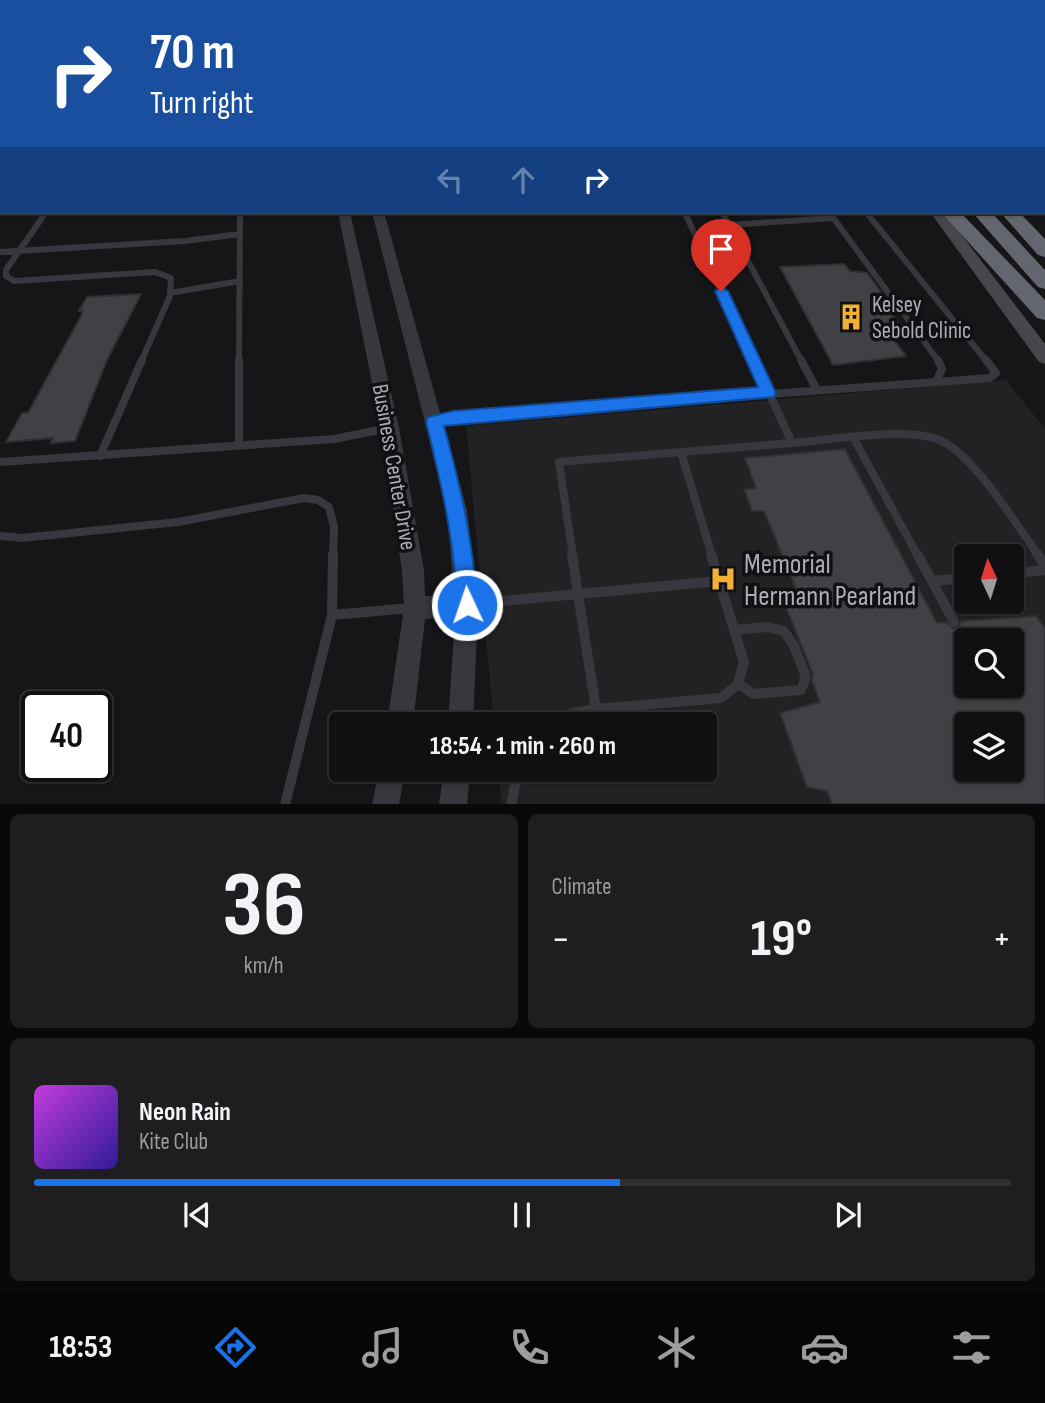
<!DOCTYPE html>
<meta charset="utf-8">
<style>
:root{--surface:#101012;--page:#1e1e20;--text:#f1f3f6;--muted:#9c9d9f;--line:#303032;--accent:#1a73e8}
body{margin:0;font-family:"Sofia Sans Condensed",sans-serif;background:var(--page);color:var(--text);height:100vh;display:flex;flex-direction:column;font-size:26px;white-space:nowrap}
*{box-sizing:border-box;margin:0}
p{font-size:23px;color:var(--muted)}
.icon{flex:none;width:38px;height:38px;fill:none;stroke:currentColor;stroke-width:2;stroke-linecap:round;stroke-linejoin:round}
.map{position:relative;height:804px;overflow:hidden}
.panel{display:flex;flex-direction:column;gap:10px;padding:10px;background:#09090a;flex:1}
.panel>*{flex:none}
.guide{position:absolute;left:0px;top:0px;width:1046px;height:214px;box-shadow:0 2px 5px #0004,0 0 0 2px var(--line);background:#1a4fa0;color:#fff;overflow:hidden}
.needle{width:46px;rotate:356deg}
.tools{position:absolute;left:954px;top:544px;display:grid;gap:14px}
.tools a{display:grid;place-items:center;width:70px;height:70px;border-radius:7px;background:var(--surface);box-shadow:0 2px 5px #0004,0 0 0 2px var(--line);font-size:35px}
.speed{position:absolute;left:21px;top:691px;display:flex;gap:14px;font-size:35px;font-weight:700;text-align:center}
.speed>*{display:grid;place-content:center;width:91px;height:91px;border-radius:50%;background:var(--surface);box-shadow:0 2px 5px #0004,0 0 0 2px var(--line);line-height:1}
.speed .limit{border:4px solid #111;border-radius:10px;background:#fff;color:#111}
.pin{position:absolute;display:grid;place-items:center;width:60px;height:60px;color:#fff;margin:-72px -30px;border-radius:50% 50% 50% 0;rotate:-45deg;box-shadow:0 0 7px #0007}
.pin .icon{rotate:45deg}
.me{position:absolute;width:77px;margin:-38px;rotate:357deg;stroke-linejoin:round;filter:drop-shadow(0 0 5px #0008)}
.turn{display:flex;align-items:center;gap:24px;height:147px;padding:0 35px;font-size:32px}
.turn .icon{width:91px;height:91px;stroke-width:2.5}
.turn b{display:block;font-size:49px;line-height:60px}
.lanes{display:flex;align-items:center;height:66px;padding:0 35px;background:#0003;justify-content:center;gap:35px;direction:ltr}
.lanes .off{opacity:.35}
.big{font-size:52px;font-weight:700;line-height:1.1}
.panel .widget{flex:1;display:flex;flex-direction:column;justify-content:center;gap:10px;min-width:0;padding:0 24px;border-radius:10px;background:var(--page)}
.panel .dial{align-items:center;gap:0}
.dial b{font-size:91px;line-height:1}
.song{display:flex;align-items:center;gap:21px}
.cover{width:84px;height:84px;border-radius:10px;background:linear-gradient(135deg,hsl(290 70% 55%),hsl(250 70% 35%))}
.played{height:7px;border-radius:4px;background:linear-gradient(90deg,var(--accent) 60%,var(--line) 60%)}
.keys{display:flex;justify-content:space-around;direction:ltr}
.heat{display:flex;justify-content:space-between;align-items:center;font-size:38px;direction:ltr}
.panel .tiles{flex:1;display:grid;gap:10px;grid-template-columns:1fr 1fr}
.widget:last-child{grid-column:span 2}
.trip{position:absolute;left:329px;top:712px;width:388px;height:70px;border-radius:7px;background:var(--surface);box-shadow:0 2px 5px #0004,0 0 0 2px var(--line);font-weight:700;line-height:70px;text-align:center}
.tabs{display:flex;height:112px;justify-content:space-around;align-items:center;background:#060607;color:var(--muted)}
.tabs .icon{width:49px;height:49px}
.tabs .active{color:var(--accent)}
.tabs b{font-size:32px;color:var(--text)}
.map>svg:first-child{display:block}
</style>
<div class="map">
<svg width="1045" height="805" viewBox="0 0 1045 805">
<rect width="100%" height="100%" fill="#161618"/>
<path fill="#222225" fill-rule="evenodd" d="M1006,380L1045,429V804H501L499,770H705V724H494L466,426ZM966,556H1012V602H966ZM966,640H1012V686H966ZM966,724H1012V770H966Z"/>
<path fill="#404145" stroke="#303034" stroke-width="2" fill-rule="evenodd" d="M844,264L850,271L867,273L884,296L886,306L898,322L888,332L906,356L833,365L780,267Z
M141,294L107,360L75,441L51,443L53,438L6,442L22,413H28L81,316L83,311H79L87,297Z
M845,449L937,623L946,622L954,629L960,626L961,621L1036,616L1045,628V804H832L827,791L807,787L780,713L820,702L812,681L813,674L782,597L798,593L764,511H752L744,489L756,488L745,458ZM966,640H1012V686H966ZM966,724H1012V770H966Z"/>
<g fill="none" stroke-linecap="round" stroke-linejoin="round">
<path stroke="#37383d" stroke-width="3.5" d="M680,0L683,2
M239,2L244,0
M361,2L363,0"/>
<path stroke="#37383d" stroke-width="4.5" d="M0,144L2,142"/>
<path stroke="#37383d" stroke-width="6" d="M46,212L6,270V276L14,281L155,272L171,278L170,296L141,362
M689,212L686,215L754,362
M722,212L802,362
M829,212L939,362
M866,212L987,362
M729,225L833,218
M0,252L185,241L240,234
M170,293L240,281
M239,362L240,212"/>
<path stroke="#37383d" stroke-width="8" d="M754,360L792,443C831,440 901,427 937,439C972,451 1017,526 1039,556
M801,360L817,390
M936,382L990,378L996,373L986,360
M434,422L453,417L936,382L942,369L938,360
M854,439L918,556
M239,445V360
M681,452L712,556
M100,456L142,360
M0,462L334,439L389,428
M0,536L22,538L178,522L304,498L318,500L329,507L334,527L333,556
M573,556L559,462L792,443"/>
<path stroke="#37383d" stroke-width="10" d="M333,554L332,615L411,608
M572,554L578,594L719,581L744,662L738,684L721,698L596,709
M711,554L719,581
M917,554L932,581L966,578
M1037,554L1045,565
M1012,573L1045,570
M932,581L954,622
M471,604L578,594L596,709L573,713L555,724
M734,630L767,627L784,631L794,646L806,677L801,690L754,694L738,684
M285,805L332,615
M511,805L515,785L522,770"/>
<path fill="#37383d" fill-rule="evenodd" d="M0,10H2V14H0Z
M0,52H2L0,58Z"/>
<path fill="#37383d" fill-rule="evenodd" d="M415,0H423L414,2Z
M435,0H443V2H435Z
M338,212H350L399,428L424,571L425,596L454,595L447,510L372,212H384L467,510L478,605L473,724H448L455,617L425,619L413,724H387L404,608L402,571L381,428Z
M379,770H405L399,805H372Z
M444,770H470L467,805H439Z"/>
<path fill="#45474d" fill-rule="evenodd" d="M775,0H783L784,2H776Z
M898,0H907L908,2H899Z
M930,212H944L1045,344V364L1039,362Z"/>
<path fill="#63666e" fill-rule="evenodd" d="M800,0H810L811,2H800Z
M823,0H834L835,2H824Z
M865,0H876L877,2H866Z
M941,212H960L1045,300V320L1037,318Z
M972,212H991L1045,270V289L1038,287Z
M1000,212H1019L1045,239V257L1038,255Z"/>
</g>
<path fill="#1a73e8" stroke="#114b97" stroke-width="2" d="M721,287L728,291L776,393L774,397L444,426C461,489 473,539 477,605L474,612L467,615L460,612L457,605C454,537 442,487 426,422L428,417L453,411L758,387L715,291Z"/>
<defs>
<g id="building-bare" transform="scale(2.1)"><path d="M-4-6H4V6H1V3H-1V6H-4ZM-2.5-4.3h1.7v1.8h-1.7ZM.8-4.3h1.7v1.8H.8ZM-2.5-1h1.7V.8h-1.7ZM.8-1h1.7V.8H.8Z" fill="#f2b134" stroke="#111113" stroke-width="2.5" paint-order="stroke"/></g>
<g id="hospital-bare" transform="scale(2.1)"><path d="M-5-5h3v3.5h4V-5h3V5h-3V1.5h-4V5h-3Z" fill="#f2b134" stroke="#111113" stroke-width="2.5" paint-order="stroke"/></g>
</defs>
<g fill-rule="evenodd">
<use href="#building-bare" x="851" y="317"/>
<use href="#hospital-bare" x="723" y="579"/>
</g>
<g text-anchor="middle" stroke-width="7" stroke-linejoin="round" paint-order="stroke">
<g font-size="23" fill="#a8adb8" stroke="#111113" text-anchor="start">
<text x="872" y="312">Kelsey<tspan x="872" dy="26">Sebold Clinic</tspan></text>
</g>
<g font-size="23" fill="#a8adb8" stroke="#111113">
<text transform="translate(395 467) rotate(80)" y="8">Business Center Drive</text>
</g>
<g font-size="28" fill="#a8adb8" stroke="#111113" text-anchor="start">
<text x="744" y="573">Memorial<tspan x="744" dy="32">Hermann Pearland</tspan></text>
</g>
</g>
</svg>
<div class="tools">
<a><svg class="needle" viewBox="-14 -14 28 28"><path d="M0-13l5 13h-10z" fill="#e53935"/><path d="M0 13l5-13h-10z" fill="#9c9d9f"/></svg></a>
<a><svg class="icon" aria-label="search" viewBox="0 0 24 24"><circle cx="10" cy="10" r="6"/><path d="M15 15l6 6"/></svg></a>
<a><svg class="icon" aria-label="layers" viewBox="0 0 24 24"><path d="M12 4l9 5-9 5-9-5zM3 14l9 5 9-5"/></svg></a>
</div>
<div class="speed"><div class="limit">40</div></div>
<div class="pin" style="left:721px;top:291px;background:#d93025"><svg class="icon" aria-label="arrive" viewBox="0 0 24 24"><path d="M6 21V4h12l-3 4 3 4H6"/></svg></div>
<svg class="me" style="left:467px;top:605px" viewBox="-20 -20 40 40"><circle r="17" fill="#1a73e8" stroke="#fff" stroke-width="3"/><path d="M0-11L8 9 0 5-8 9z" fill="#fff"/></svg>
<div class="trip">18:54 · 1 min · 260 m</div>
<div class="guide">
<div class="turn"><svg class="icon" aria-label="right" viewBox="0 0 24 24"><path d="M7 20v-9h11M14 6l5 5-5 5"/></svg><div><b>70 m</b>Turn right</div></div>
<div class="lanes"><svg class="icon off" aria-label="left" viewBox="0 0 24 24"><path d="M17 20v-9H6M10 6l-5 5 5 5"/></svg><svg class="icon off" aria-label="ahead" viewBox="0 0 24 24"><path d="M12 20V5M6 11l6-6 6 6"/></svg><svg class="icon" aria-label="right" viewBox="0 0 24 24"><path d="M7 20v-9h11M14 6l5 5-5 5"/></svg></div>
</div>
</div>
<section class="panel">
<div class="tiles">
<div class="widget dial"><b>36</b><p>km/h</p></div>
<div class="widget"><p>Climate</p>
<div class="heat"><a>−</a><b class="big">19°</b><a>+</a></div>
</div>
<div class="widget">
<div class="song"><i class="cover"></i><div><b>Neon Rain</b><p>Kite Club</p></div></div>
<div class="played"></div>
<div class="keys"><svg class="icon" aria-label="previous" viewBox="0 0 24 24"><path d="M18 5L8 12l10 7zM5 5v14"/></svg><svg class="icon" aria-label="pause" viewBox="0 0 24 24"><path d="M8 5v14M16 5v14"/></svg><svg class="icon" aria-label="next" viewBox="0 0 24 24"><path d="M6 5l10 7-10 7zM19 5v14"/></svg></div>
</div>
</div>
</section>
<nav class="tabs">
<b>18:53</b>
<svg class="icon active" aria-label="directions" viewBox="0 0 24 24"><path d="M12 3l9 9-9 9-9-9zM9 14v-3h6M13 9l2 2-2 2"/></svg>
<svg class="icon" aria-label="music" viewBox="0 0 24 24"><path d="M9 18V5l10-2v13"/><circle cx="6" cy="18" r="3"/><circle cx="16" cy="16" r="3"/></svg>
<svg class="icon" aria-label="phone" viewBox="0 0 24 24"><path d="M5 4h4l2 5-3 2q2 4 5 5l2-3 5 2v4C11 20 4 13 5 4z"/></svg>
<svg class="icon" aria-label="climate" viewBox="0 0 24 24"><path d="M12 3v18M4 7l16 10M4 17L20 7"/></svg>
<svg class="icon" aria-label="car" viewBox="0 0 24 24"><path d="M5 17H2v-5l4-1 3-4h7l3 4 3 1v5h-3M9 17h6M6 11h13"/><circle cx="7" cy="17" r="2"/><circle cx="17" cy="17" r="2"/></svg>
<svg class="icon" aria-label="filters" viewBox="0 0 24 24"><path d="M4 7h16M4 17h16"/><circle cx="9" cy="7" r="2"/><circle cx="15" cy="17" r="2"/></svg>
</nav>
